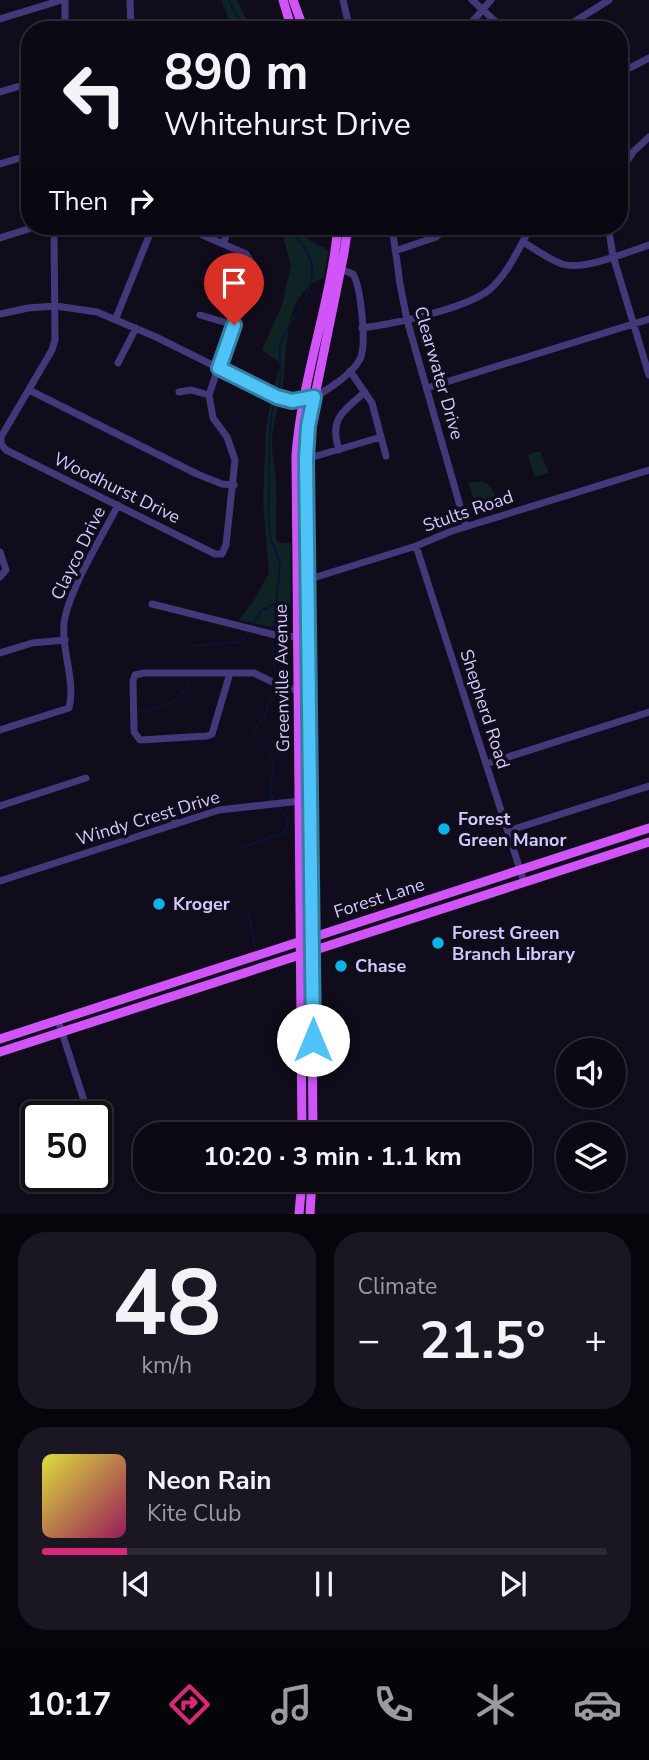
<!DOCTYPE html>
<meta charset="utf-8">
<style>
:root{--surface:#0c0914;--page:#1a1722;--text:#f1f3f6;--muted:#9a9aa0;--line:#2c2a34;--accent:#db2777}
body{margin:0;font-family:"Nunito Sans",sans-serif;background:var(--page);color:var(--text);height:100vh;display:flex;flex-direction:column;font-size:26px;white-space:nowrap}
*{box-sizing:border-box;margin:0}
p{font-size:23px;color:var(--muted)}
.icon{flex:none;width:38px;height:38px;fill:none;stroke:currentColor;stroke-width:2;stroke-linecap:round;stroke-linejoin:round}
.map{position:relative;height:1214px;overflow:hidden}
.panel{display:flex;flex-direction:column;gap:18px;padding:18px;background:#07050b;flex:1}
.panel>*{flex:none}
.guide{position:absolute;left:21px;top:21px;width:607px;height:214px;border-radius:28px;box-shadow:0 2px 5px #0004,0 0 0 2px var(--line);background:#0c0914;color:var(--text);overflow:hidden}
.tools{position:absolute;left:556px;top:1038px;display:grid;gap:14px}
.tools a{display:grid;place-items:center;width:70px;height:70px;border-radius:50%;background:var(--surface);box-shadow:0 2px 5px #0004,0 0 0 2px var(--line);font-size:35px}
.speed{position:absolute;left:21px;top:1101px;display:flex;gap:14px;font-size:35px;font-weight:700;text-align:center}
.speed>*{display:grid;place-content:center;width:91px;height:91px;border-radius:50%;background:var(--surface);box-shadow:0 2px 5px #0004,0 0 0 2px var(--line);line-height:1}
.speed .limit{border:4px solid #111;border-radius:10px;background:#fff;color:#111}
.pin{position:absolute;display:grid;place-items:center;width:60px;height:60px;color:#fff;margin:-72px -30px;border-radius:50% 50% 50% 0;rotate:-45deg;box-shadow:0 0 7px #0007}
.pin .icon{rotate:45deg}
.me{position:absolute;width:77px;margin:-38px;rotate:0deg;stroke-linejoin:round;filter:drop-shadow(0 0 5px #0008)}
.turn{display:flex;align-items:center;gap:24px;height:147px;padding:0 28px;font-size:32px}
.turn .icon{width:91px;height:91px;stroke-width:2.5}
.turn b{display:block;font-size:49px;line-height:60px}
.then{display:flex;align-items:center;height:66px;padding:0 28px;background:#0003;gap:14px;font-size:26px}
.big{font-size:52px;font-weight:700;line-height:1.1}
.panel .card{flex:1;display:flex;flex-direction:column;justify-content:center;gap:10px;min-width:0;padding:0 24px;border-radius:28px;background:var(--page)}
.panel .dial{align-items:center;gap:0}
.dial b{font-size:91px;line-height:1}
.song{display:flex;align-items:center;gap:21px}
.cover{width:84px;height:84px;border-radius:10px;background:linear-gradient(135deg,hsl(60 70% 55%),hsl(330 70% 35%))}
.played{height:7px;border-radius:4px;background:linear-gradient(90deg,var(--accent) 15%,var(--line) 15%)}
.keys{display:flex;justify-content:space-around;direction:ltr}
.heat{display:flex;justify-content:space-between;align-items:center;font-size:38px;direction:ltr}
.panel .tiles{flex:1;display:grid;gap:18px;grid-template-columns:1fr 1fr}
.card:last-child{grid-column:span 2}
.trip{position:absolute;left:133px;top:1122px;width:399px;height:70px;border-radius:28px;background:var(--surface);box-shadow:0 2px 5px #0004,0 0 0 2px var(--line);font-weight:700;line-height:70px;text-align:center}
.tabs{display:flex;height:112px;justify-content:space-around;align-items:center;background:#050408;color:var(--muted)}
.tabs .icon{width:49px;height:49px}
.tabs .selected{color:var(--accent)}
.tabs b{font-size:32px;color:var(--text)}
.map>svg:first-child{display:block}
</style>
<div class="map">
<svg width="649" height="1214" viewBox="0 0 649 1214">
<rect width="100%" height="100%" fill="#100c1b"/>
<path fill="#0f2325" d="M221,0H237L251,30H233Z
M280,226H304L307,238L329,251L323,278C282,293 288,350 283,386C279,406 272,424 272,444C272,456 275,469 276,481C277,501 276,521 276,540L280,543H291L290,631L239,620L252,603L269,573L263,502L266,426L280,363L262,350L282,305L291,265Z
M540,451L549,473L535,477L528,455Z
M482,481L488,484L497,498L476,506L468,483Z"/>
<g fill="none" stroke-linecap="round" stroke-linejoin="round">
<path stroke="#0a1436" stroke-width="2" d="M229,0L238,18L252,30
M290,226C307,253 322,264 305,298
M278,393C282,377 279,363 280,347C282,333 295,319 301,306
M252,625L261,611L276,603
M273,631L280,566C279,555 274,549 271,540C267,522 269,503 269,484C270,457 267,428 275,402
M273,640L274,666L280,679V683
M195,646L240,642L248,633
M142,711C162,707 179,704 188,683
M273,799C266,784 279,769 270,754C266,748 259,743 254,737V731L264,717L270,698L275,691
M240,849L284,832C292,822 285,815 278,806
M248,911L255,947"/>
<path stroke="#433879" stroke-width="7" d="M65,0V30
M130,0L131,30
M343,0L350,30
M472,0L505,30
M0,19L62,0
M465,30L491,0
M561,30L609,0
M620,73L649,58
M0,92L30,83
M0,164L30,155
M620,172L633,152L649,137
M54,226L55,340L52,350L1,437V444L6,450L215,554H222L226,545L235,460L227,437L213,418L209,395L253,265L246,254L182,226
M392,226L400,284L407,320L466,527
M608,226L613,256L649,375
M0,238L38,226
M523,242C535,249 548,259 562,264C584,271 627,252 649,245
M223,244L230,226
M395,251L436,237L449,226
M0,314L28,308L56,306L97,312L156,337L277,397C284,399 291,402 298,402C316,400 352,375 360,359C367,346 361,287 353,274L337,268
M200,315L234,325
M116,318L153,226
M362,328C393,324 465,309 489,290C508,274 519,248 531,226
M118,363L136,328
M350,371L372,403L386,456
M427,388L649,319
M29,390L197,474L222,484L234,485
M179,392L191,390L209,395
M339,450C329,419 342,412 365,392
M306,459L381,437
M416,546L524,882
M0,552L6,570L0,577
M297,583L416,546L452,531L649,470
M152,604L275,635L298,637
M0,653L32,643L65,640
M144,673H230L212,734L207,736L140,740L134,732L133,681L135,675Z
M230,673H254L287,689L308,690
M0,730L69,708C76,680 61,651 64,623C68,591 103,535 118,505
M486,764L649,712
M0,806L86,778
M169,806L176,824
M508,831L649,786
M0,881L219,810L309,800
M58,1020L89,1116
M96,1138L106,1166"/>
<path stroke="#d154f8" stroke-width="9" d="M283,0L292,30
M293,0L304,30
M0,1039L649,828
M0,1052L649,842
M302,1134L296,455C302,377 331,303 338,226
M313,1134L307,435L344,253L348,226
M299,1214L302,1180
M310,1214L312,1180"/>
</g>
<g fill="none" stroke-linecap="round" stroke-linejoin="round">
<g stroke="#337fa1" stroke-width="18">
<path id="route" d="M234,325L219,368L277,397L292,401L314,397L308,426L306,459L313,1040"/>
</g>
<use href="#route" stroke="#4fc3f7" stroke-width="12"/>
</g>
<g fill="#09b4e8" stroke="#100c1b" stroke-width="2.5">
<circle cx="444" cy="829" r="7"/>
<circle cx="159" cy="904" r="7"/>
<circle cx="438" cy="943" r="7"/>
<circle cx="341" cy="966" r="7"/>
</g>
<g text-anchor="middle" stroke-width="7" stroke-linejoin="round" paint-order="stroke">
<g font-size="18" fill="#d5c8fd" stroke="#100c1b">
<text transform="translate(439 373) rotate(74)" y="6">Clearwater Drive</text>
<text transform="translate(117 488) rotate(26)" y="6">Woodhurst Drive</text>
<text transform="translate(468 511) rotate(-19)" y="6">Stults Road</text>
<text transform="translate(78 553) rotate(-64)" y="6">Clayco Drive</text>
<text transform="translate(282 678) rotate(-91)" y="6">Greenville Avenue</text>
<text transform="translate(485 709) rotate(72)" y="6">Shepherd Road</text>
<text transform="translate(148 818) rotate(-17)" y="6">Windy Crest Drive</text>
<text transform="translate(379 898) rotate(-18)" y="6">Forest Lane</text>
</g>
<g font-size="18" font-weight="bold" fill="#d5c8fd" stroke="#100c1b" text-anchor="start">
<text x="458" y="825">Forest<tspan x="458" dy="21">Green Manor</tspan></text>
<text x="173" y="910">Kroger</text>
<text x="452" y="939">Forest Green<tspan x="452" dy="21">Branch Library</tspan></text>
<text x="355" y="972">Chase</text>
</g>
</g>
</svg>
<div class="tools">
<a><svg class="icon" aria-label="sound" viewBox="0 0 24 24"><path d="M4 9h4l5-4v14l-5-4H4zM17 9q2 3 0 6"/></svg></a>
<a><svg class="icon" aria-label="layers" viewBox="0 0 24 24"><path d="M12 4l9 5-9 5-9-5zM3 14l9 5 9-5"/></svg></a>
</div>
<div class="speed"><div class="limit">50</div></div>
<div class="pin" style="left:234px;top:325px;background:#d93025"><svg class="icon" aria-label="arrive" viewBox="0 0 24 24"><path d="M6 21V4h12l-3 4 3 4H6"/></svg></div>
<svg class="me" style="left:313px;top:1040px" viewBox="-20 -20 40 40"><circle r="19" fill="#fff"/><path d="M0-13L10 11 0 6-10 11z" fill="#4fc3f7"/></svg>
<div class="trip">10:20 · 3 min · 1.1 km</div>
<div class="guide">
<div class="turn"><svg class="icon" aria-label="left" viewBox="0 0 24 24"><path d="M17 20v-9H6M10 6l-5 5 5 5"/></svg><div><b>890 m</b>Whitehurst Drive</div></div>
<div class="then">Then<svg class="icon" aria-label="right" viewBox="0 0 24 24"><path d="M7 20v-9h11M14 6l5 5-5 5"/></svg></div>
</div>
</div>
<section class="panel">
<div class="tiles">
<div class="card dial"><b>48</b><p>km/h</p></div>
<div class="card"><p>Climate</p>
<div class="heat"><a>−</a><b class="big">21.5°</b><a>+</a></div>
</div>
<div class="card">
<div class="song"><i class="cover"></i><div><b>Neon Rain</b><p>Kite Club</p></div></div>
<div class="played"></div>
<div class="keys"><svg class="icon" aria-label="previous" viewBox="0 0 24 24"><path d="M18 5L8 12l10 7zM5 5v14"/></svg><svg class="icon" aria-label="pause" viewBox="0 0 24 24"><path d="M8 5v14M16 5v14"/></svg><svg class="icon" aria-label="next" viewBox="0 0 24 24"><path d="M6 5l10 7-10 7zM19 5v14"/></svg></div>
</div>
</div>
</section>
<nav class="tabs">
<b>10:17</b>
<svg class="icon selected" aria-label="directions" viewBox="0 0 24 24"><path d="M12 3l9 9-9 9-9-9zM9 14v-3h6M13 9l2 2-2 2"/></svg>
<svg class="icon" aria-label="music" viewBox="0 0 24 24"><path d="M9 18V5l10-2v13"/><circle cx="6" cy="18" r="3"/><circle cx="16" cy="16" r="3"/></svg>
<svg class="icon" aria-label="phone" viewBox="0 0 24 24"><path d="M5 4h4l2 5-3 2q2 4 5 5l2-3 5 2v4C11 20 4 13 5 4z"/></svg>
<svg class="icon" aria-label="climate" viewBox="0 0 24 24"><path d="M12 3v18M4 7l16 10M4 17L20 7"/></svg>
<svg class="icon" aria-label="car" viewBox="0 0 24 24"><path d="M5 17H2v-5l4-1 3-4h7l3 4 3 1v5h-3M9 17h6M6 11h13"/><circle cx="7" cy="17" r="2"/><circle cx="17" cy="17" r="2"/></svg>
</nav>
